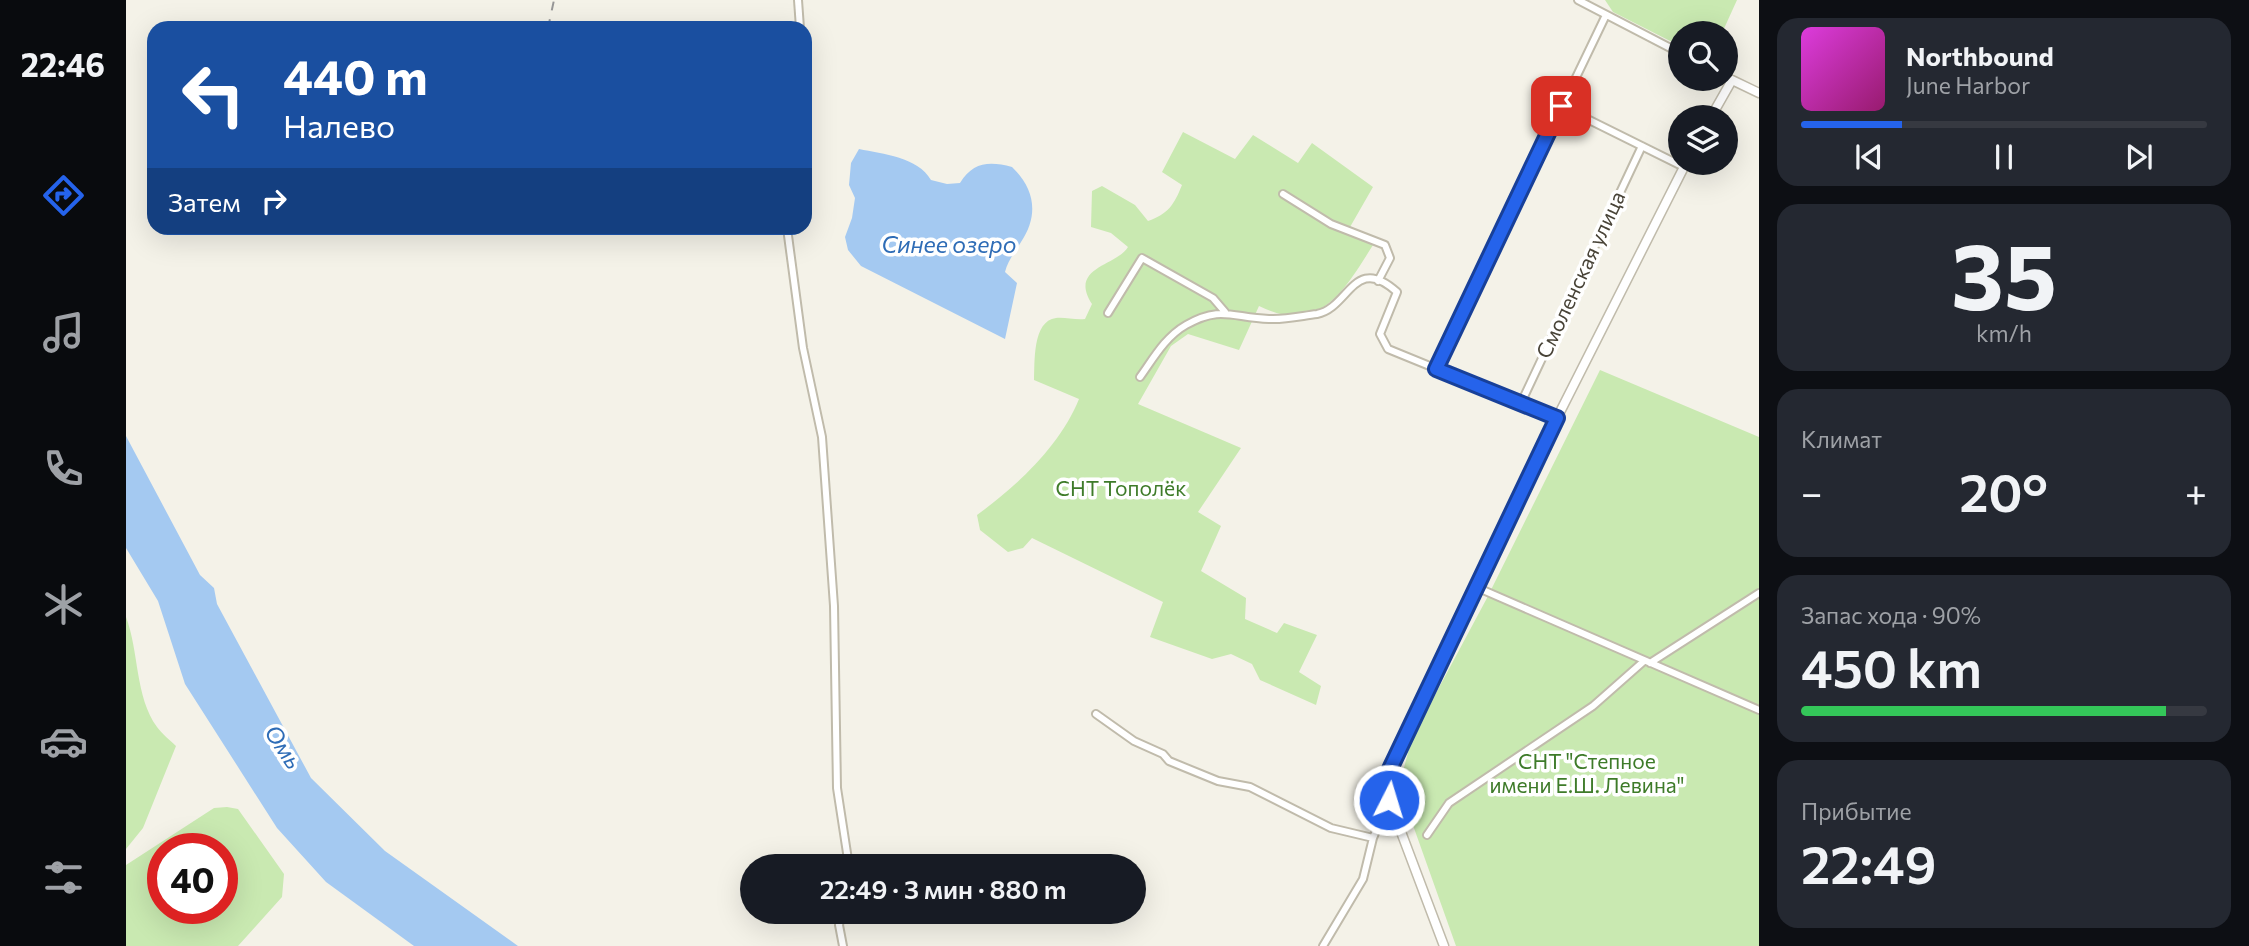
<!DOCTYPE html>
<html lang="ru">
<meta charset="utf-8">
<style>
:root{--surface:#171b24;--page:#242831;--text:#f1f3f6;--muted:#9ea1a6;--line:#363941;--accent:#2563eb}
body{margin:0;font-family:Commissioner,sans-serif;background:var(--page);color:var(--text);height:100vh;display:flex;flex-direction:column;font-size:26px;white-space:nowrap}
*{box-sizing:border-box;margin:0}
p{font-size:23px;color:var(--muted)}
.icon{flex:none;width:38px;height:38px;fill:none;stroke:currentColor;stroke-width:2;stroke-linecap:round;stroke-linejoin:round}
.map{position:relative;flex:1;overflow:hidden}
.details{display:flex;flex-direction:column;gap:18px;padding:18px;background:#0d0f14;width:490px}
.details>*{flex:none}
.guide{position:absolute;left:21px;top:21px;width:665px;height:214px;border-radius:21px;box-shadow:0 7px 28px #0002;background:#1a4fa0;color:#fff;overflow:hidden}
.buttons{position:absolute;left:1542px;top:21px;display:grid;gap:14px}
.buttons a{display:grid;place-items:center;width:70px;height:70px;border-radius:50%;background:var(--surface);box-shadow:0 7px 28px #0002;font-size:35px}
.speed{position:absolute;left:21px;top:833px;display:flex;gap:14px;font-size:35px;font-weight:700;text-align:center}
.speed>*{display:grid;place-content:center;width:91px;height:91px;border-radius:50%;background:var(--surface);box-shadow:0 7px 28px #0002;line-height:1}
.speed .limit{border:10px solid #d22;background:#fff;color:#111}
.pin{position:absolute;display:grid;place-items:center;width:60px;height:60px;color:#fff;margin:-30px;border-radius:14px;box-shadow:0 4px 10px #0006}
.me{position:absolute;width:77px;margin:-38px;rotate:5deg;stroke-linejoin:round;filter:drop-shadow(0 0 5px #0008)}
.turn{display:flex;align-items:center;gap:24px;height:147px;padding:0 21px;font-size:32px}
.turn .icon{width:91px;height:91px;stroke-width:2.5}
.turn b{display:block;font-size:49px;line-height:60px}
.then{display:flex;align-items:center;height:66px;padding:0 21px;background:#0003;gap:14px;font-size:26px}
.big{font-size:52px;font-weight:600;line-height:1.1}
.details .widget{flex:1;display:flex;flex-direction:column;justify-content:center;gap:10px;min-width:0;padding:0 24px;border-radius:21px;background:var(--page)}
.details .dial{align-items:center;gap:0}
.dial b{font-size:91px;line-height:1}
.song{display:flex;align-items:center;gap:21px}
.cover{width:84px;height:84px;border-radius:10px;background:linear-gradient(135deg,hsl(300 70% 55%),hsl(320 70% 35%))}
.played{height:7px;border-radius:4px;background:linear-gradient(90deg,var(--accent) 25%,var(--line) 25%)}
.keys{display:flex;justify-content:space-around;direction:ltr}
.heat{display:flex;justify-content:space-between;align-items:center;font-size:38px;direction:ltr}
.charge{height:10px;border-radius:5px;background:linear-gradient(90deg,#34c759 90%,var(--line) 0)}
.trip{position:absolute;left:614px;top:854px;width:406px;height:70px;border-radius:35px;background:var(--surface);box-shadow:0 7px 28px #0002;font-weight:600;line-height:70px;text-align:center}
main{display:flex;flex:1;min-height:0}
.tab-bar{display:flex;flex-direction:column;width:126px;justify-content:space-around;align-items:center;background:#090b0e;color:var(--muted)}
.tab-bar .icon{width:49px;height:49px}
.tab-bar .selected{color:var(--accent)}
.tab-bar b{font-size:32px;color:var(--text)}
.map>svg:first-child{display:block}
</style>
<main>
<nav class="tab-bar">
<b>22:46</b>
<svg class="icon selected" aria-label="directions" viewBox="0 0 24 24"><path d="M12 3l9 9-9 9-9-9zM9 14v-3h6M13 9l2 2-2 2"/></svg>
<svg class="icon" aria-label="music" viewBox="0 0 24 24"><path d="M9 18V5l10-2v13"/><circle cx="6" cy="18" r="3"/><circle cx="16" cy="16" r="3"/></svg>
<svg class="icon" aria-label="phone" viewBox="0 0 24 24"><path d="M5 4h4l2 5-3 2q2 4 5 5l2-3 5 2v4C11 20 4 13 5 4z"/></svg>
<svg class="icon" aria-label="climate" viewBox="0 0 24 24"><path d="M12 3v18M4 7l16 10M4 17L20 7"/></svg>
<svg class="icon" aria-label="car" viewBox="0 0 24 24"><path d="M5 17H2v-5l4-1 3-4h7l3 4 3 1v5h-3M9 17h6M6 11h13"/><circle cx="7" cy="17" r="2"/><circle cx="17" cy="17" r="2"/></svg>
<svg class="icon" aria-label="filters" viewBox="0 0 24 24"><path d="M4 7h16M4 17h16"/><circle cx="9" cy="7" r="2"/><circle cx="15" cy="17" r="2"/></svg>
</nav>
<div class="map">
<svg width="1633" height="946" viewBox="0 0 1633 946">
<rect width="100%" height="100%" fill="#f4f2e8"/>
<path fill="#c9e9b1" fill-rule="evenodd" d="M1479,0H1611L1596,33H1554V46L1487,12Z
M1057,132L1109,159L1127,135L1172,163L1186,143L1247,187L1220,234L1247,245C1218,291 1193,336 1133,306L1113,350L1062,334L1045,346L1012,404L1115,448L1072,512L1095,526L1075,571L1120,598L1119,619L1151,633L1158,623L1191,635L1173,672L1195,686L1190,705L1134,680L1126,664L1105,654L1086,659L1024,637L1037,602L906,538L897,548L882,552L854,530L851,515C891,486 934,446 953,399L908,380C909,363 906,321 930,318C938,317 949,320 959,319L966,304C942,267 991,266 1002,247L985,233L965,227L966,191L976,186L1009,205L1022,221C1042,214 1048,205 1056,185L1036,172Z
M1474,370L1633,437V946H1330L1273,786L1286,738L1361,598Z
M0,617C13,651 9,697 31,727C36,734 44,740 50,746L17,828L0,849Z
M101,807L112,809L158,874L156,897L112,946H0V865L88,808ZM37,849H96V908H37Z"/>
<path fill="#a4c9f1" d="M733,149C757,154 792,157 805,180L821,184L834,183C847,162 863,161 886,167C909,189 913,215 895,242C889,252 882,260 879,272L891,283L879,339L735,266L722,250L719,237L726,218L729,198L723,185L725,163Z
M0,436L74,575L88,588L91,604L185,778L259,851L392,946H288L200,882L151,828L59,684L32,601L0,548Z"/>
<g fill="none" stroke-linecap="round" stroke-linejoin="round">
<g stroke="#c0bbab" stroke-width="10">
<path id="minor" d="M672,0L674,28
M1452,0L1554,53
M1435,106L1558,167
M1157,194L1205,224L1259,245L1264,258L1252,281
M661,228L677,348L696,437L708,606L711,788L723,866
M982,313L1016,258L1087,298L1099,312
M1310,369L1480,15
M1014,377C1027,359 1039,337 1060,325C1095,305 1107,318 1143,319C1159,320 1175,316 1191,314C1223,308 1228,253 1271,292L1254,334L1262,349L1431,418
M1395,403L1516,146
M1350,587L1633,710
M1524,663L1633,593
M970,714L1008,741L1037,754L1043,761L1092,781L1124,787L1205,828L1247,838
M1301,835L1323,803L1467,706L1518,661
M716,912L713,925L717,946
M1197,946L1237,879L1247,838L1263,800"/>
</g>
<g stroke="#c0bbab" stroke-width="11">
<path id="tertiary" d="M1585,117L1606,80L1633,93
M1318,946L1263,800L1264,770L1431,418L1560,163"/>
</g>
<use href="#minor" stroke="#fff" stroke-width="6"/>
<use href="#tertiary" stroke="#fff" stroke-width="8"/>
<path stroke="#979797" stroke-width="2" stroke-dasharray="9 9" stroke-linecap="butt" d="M422,28L428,0"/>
</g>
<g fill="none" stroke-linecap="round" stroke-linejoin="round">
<g stroke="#184099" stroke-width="18">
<path id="route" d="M1263,800L1264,769L1431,418L1310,369L1435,106"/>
</g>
<use href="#route" stroke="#2563eb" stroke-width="12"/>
</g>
<g text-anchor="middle" stroke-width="7" stroke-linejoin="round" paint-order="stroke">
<g font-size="21" fill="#484337" stroke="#fff">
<text transform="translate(1455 275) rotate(-65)" y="7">Смоленская улица</text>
</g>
<g font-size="21" fill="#3e7b29" stroke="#fff">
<text x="995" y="496">СНТ Тополёк</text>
<text x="1461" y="769">СНТ "Степное<tspan x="1461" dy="24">имени Е.Ш. Левина"</tspan></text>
</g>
<g font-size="23" font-style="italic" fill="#2e6cb6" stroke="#fff">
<text x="823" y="253">Синее озеро</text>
<text transform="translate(157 747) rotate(57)" y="8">Омь</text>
</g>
</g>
</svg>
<div class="buttons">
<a><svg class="icon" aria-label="search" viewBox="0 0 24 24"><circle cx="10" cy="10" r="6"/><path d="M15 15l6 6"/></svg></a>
<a><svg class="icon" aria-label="layers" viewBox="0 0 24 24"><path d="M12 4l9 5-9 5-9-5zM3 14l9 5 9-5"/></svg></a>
</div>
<div class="speed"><div class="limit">40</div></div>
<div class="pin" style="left:1435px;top:106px;background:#d93025"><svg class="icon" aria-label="arrive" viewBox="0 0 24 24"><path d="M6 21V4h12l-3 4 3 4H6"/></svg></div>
<svg class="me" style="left:1263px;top:800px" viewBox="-20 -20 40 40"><circle r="17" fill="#2563eb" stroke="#fff" stroke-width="3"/><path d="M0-11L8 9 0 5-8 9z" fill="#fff"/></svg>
<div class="trip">22:49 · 3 мин · 880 m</div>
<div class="guide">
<div class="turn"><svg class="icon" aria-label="left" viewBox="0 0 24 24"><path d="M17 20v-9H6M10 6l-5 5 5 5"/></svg><div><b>440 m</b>Налево</div></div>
<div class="then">Затем<svg class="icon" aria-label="right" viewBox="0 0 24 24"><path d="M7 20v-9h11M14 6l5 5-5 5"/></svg></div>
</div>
</div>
<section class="details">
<div class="widget">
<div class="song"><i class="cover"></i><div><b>Northbound</b><p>June Harbor</p></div></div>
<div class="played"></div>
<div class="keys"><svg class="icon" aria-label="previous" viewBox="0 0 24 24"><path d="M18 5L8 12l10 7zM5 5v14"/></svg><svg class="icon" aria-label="pause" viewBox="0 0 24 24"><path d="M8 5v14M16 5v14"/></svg><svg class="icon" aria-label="next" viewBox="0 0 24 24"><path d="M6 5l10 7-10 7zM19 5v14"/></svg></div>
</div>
<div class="widget dial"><b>35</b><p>km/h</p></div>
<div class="widget"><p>Климат</p>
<div class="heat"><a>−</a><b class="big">20°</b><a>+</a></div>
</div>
<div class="widget"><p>Запас хода · 90%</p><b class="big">450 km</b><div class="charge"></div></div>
<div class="widget"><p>Прибытие</p><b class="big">22:49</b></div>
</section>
</main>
